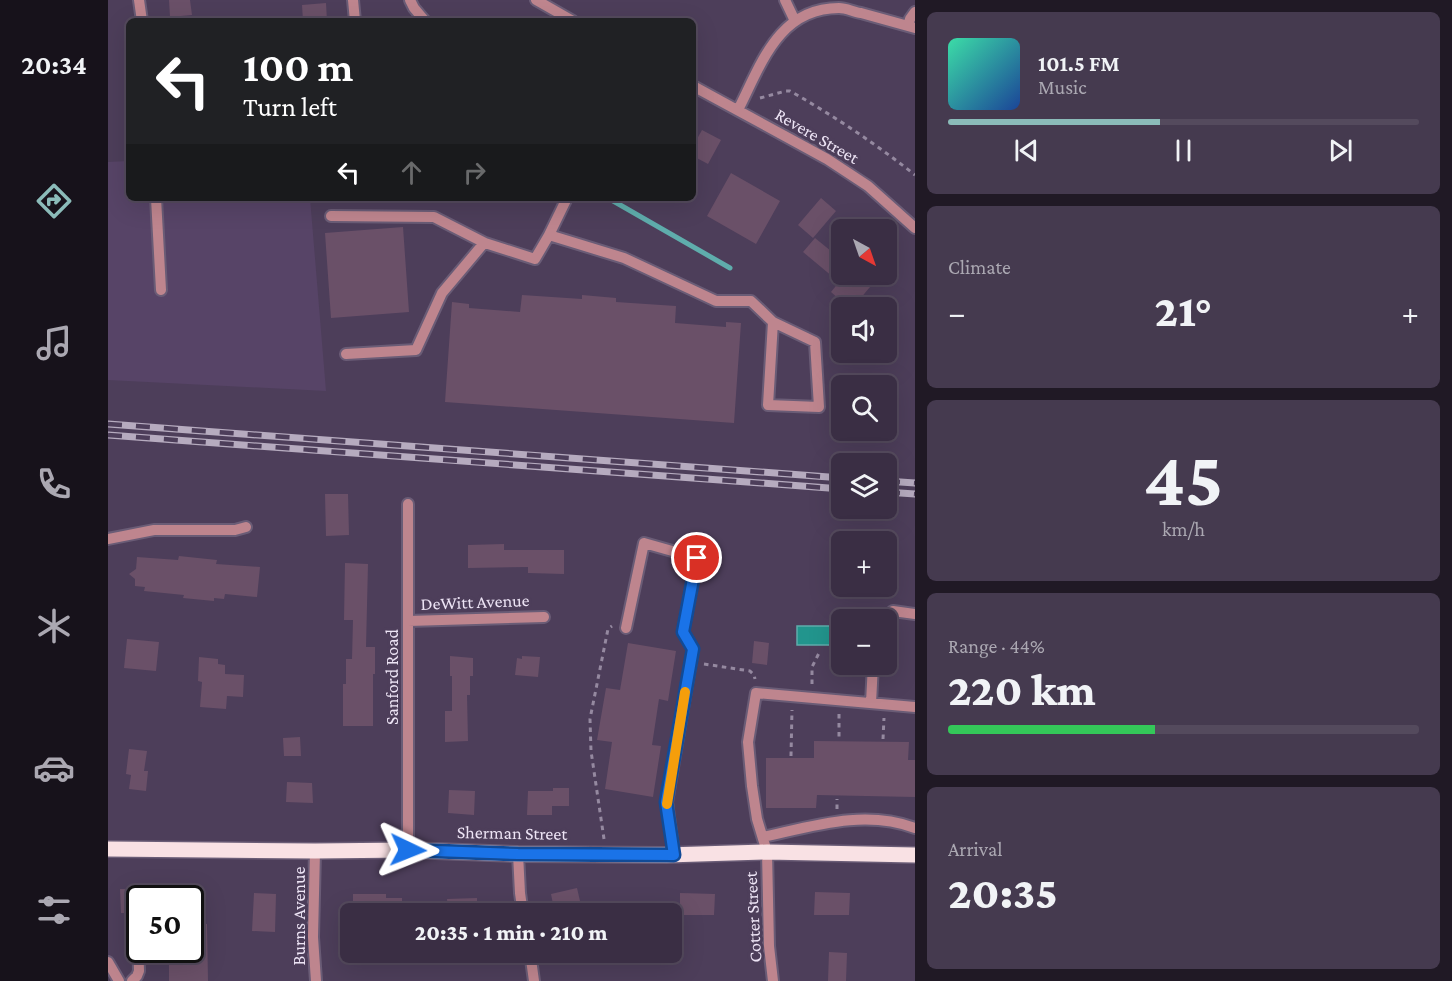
<!DOCTYPE html>
<meta charset="utf-8">
<style>
:root{--surface:#3a2e44;--page:#453a4f;--text:#f1f3f6;--muted:#aba8b2;--line:#544a5d;--accent:#8bbbb9}
body{margin:0;font-family:"Crimson Pro",serif;background:var(--page);color:var(--text);height:100vh;display:flex;flex-direction:column;font-size:22px;white-space:nowrap}
*{box-sizing:border-box;margin:0}
p{font-size:20px;color:var(--muted)}
.icon{flex:none;width:33px;height:33px;fill:none;stroke:currentColor;stroke-width:2;stroke-linecap:round;stroke-linejoin:round}
.map{position:relative;flex:1;overflow:hidden}
.sheet{display:flex;flex-direction:column;gap:12px;padding:12px;background:#201925;width:537px}
.sheet>*{flex:none}
.hud{position:absolute;left:18px;top:18px;width:570px;height:183px;border-radius:9px;box-shadow:0 6px 24px #0002,0 0 0 2px var(--line);background:#202124;color:#fff;overflow:hidden}
.needle{width:39px;rotate:140deg}
.controls{position:absolute;left:723px;top:219px;display:grid;gap:12px}
.controls a{display:grid;place-items:center;width:66px;height:66px;border-radius:9px;background:var(--surface);box-shadow:0 6px 24px #0002,0 0 0 2px var(--line);font-size:30px}
.speed{position:absolute;left:18px;top:885px;display:flex;gap:12px;font-size:30px;font-weight:700;text-align:center}
.speed>*{display:grid;place-content:center;width:78px;height:78px;border-radius:50%;background:var(--surface);box-shadow:0 6px 24px #0002,0 0 0 2px var(--line);line-height:1}
.speed .limit{border:3px solid #111;border-radius:9px;background:#fff;color:#111}
.pin{position:absolute;display:grid;place-items:center;width:51px;height:51px;color:#fff;margin:-26px;border:3px solid #fff;border-radius:50%;box-shadow:0 2px 6px #0007}
.me{position:absolute;width:66px;margin:-33px;rotate:92deg;stroke-linejoin:round;filter:drop-shadow(0 0 4px #0008)}
.turn{display:flex;align-items:center;gap:21px;height:126px;padding:0 18px;font-size:27px}
.turn .icon{width:78px;height:78px;stroke-width:2.5}
.turn b{display:block;font-size:42px;line-height:51px}
.lanes{display:flex;align-items:center;height:57px;padding:0 18px;background:#0003;justify-content:center;gap:30px;direction:ltr}
.lanes .off{opacity:.35}
.big{font-size:45px;font-weight:800;line-height:1.1}
.sheet .tile{flex:1;display:flex;flex-direction:column;justify-content:center;gap:9px;min-width:0;padding:0 21px;border-radius:9px;background:var(--page)}
.sheet .dial{align-items:center;gap:0}
.dial b{font-size:78px;line-height:1}
.song{display:flex;align-items:center;gap:18px}
.cover{width:72px;height:72px;border-radius:9px;background:linear-gradient(135deg,hsl(160 70% 55%),hsl(220 70% 35%))}
.played{height:6px;border-radius:3px;background:linear-gradient(90deg,var(--accent) 45%,var(--line) 45%)}
.keys{display:flex;justify-content:space-around;direction:ltr}
.heat{display:flex;justify-content:space-between;align-items:center;font-size:33px;direction:ltr}
.charge{height:9px;border-radius:4px;background:linear-gradient(90deg,#34c759 44%,var(--line) 0)}
.trip{position:absolute;left:232px;top:903px;width:342px;height:60px;border-radius:9px;background:var(--surface);box-shadow:0 6px 24px #0002,0 0 0 2px var(--line);font-weight:800;line-height:60px;text-align:center}
main{display:flex;flex:1;min-height:0}
.tabs{display:flex;flex-direction:column;width:108px;justify-content:space-around;align-items:center;background:#17121b;color:var(--muted)}
.tabs .icon{width:42px;height:42px}
.tabs .on{color:var(--accent)}
.tabs b{font-size:27px;color:var(--text)}
.map>svg:first-child{display:block}
</style>
<main>
<nav class="tabs">
<b>20:34</b>
<svg class="icon on" aria-label="directions" viewBox="0 0 24 24"><path d="M12 3l9 9-9 9-9-9zM9 14v-3h6M13 9l2 2-2 2"/></svg>
<svg class="icon" aria-label="music" viewBox="0 0 24 24"><path d="M9 18V5l10-2v13"/><circle cx="6" cy="18" r="3"/><circle cx="16" cy="16" r="3"/></svg>
<svg class="icon" aria-label="phone" viewBox="0 0 24 24"><path d="M5 4h4l2 5-3 2q2 4 5 5l2-3 5 2v4C11 20 4 13 5 4z"/></svg>
<svg class="icon" aria-label="climate" viewBox="0 0 24 24"><path d="M12 3v18M4 7l16 10M4 17L20 7"/></svg>
<svg class="icon" aria-label="car" viewBox="0 0 24 24"><path d="M5 17H2v-5l4-1 3-4h7l3 4 3 1v5h-3M9 17h6M6 11h13"/><circle cx="7" cy="17" r="2"/><circle cx="17" cy="17" r="2"/></svg>
<svg class="icon" aria-label="filters" viewBox="0 0 24 24"><path d="M4 7h16M4 17h16"/><circle cx="9" cy="7" r="2"/><circle cx="15" cy="17" r="2"/></svg>
</nav>
<div class="map">
<svg width="807" height="981" viewBox="0 0 807 981">
<rect width="100%" height="100%" fill="#4d3e5a"/>
<path fill="#574467" d="M21,161V198H36V200L65,198H202L218,391L0,380V162Z"/>
<path fill="#22958d" stroke="#5fadac" stroke-width="1.5" d="M689,626H725V631L729,632L730,639H725V645H689Z"/>
<g fill="none" stroke-linecap="round" stroke-linejoin="round">
<path stroke="#5fadac" stroke-width="5" d="M500,198L622,268"/>
</g>
<path fill="#6a5068" d="M61,0H82L84,15L62,17Z
M218,3L219,21H195L194,5Z
M594,130L613,140L600,164L585,156V146Z
M623,173L672,201L648,244L599,216Z
M713,198L728,211L705,238L690,225Z
M295,227L301,312L223,318L217,233Z
M707,238L734,260V274H773L751,300L749,298L740,307L723,292L731,282L695,252Z
M414,295L474,299V295L508,298V302L568,306L567,323L618,327V322L633,323L626,423L337,402L344,302L361,304V308L412,312Z
M217,494H240L241,535L218,536Z
M396,544V550H456V574L420,573V567L360,568V545Z
M71,556L109,560L108,564L152,567L149,597L117,594L116,599L106,598V601L75,598L76,595L36,591L37,587L27,586V579L21,574L28,569L29,557L70,560Z
M237,563L260,564L258,647H267V674H265V726H235V684H238V659H244L245,620H236Z
M19,639L51,642L48,671L16,668Z
M646,641L661,643L659,665L644,663Z
M520,643L568,651L560,701L551,699L544,745L553,746L545,797L497,789L504,742L489,740L498,688L512,690Z
M342,656L365,658V676H362V695H359L360,741L337,742V711H344V676H342Z
M414,656L432,657L430,677L407,675L409,658L414,659Z
M91,657L110,659V664L117,665V674L136,675L135,697L119,696L118,709L92,707L94,682L90,681Z
M192,737L193,756H176L175,738Z
M706,741L801,742L800,760H807V797L709,795L708,808H658V758H706Z
M21,749L39,751L36,771H40L38,791L21,789L23,775L18,774Z
M179,782L204,783L205,803L178,802Z
M445,788H461V806H444V815H419L420,791H445Z
M341,790L367,791L366,815L340,813Z
M469,888L475,914H447L443,894Z
M12,889H32V913H13Z
M707,892L742,893L741,915H706Z
M146,893L168,894L167,932L144,931Z
M572,893L607,894L606,915H572Z
M245,894H278V898H294V914H245Z
M369,898V914H340L339,899Z
M82,924H99L100,981H61V950H82Z
M721,952L739,953L738,981H720Z"/>
<g fill="none" stroke-linecap="round" stroke-linejoin="round">
<g stroke="#6a5c76" stroke-width="14">
<path id="minor" d="M31,0L34,21
M245,0L247,21
M302,0L306,8L317,21
M428,0L465,21
M677,0L687,21
M800,26L802,19L807,12
M585,86L719,159L760,186L807,228
M630,110C653,65 670,8 731,8C738,8 746,12 753,13C771,18 789,23 807,28
M48,198L53,290
M459,198L441,235L516,258L608,301H643L665,322L707,342L711,407L660,405L665,322
M223,216L326,217L377,243L427,259L441,235
M238,354L308,350L334,293L376,243
M300,504V850
M0,539L46,530H127L138,527
M775,620L785,611L807,614
M300,621L436,617
M518,628L536,543L589,558L575,632L585,649L559,802L566,855
M763,703L765,664
M655,837C705,826 757,809 807,828
M207,851L205,937L208,981
M410,854L412,893L415,914
M422,952L426,981
M0,962L11,981
M24,981L29,976L31,971L30,935
M665,981L661,946L659,852L649,819L644,786L640,742L648,693L807,707"/>
</g>
<g stroke="#6a5c76" stroke-width="18">
<path id="major" d="M0,849L207,851L300,850L410,854L559,855L659,852L807,855"/>
</g>
<path stroke="#9589a0" stroke-width="3" stroke-dasharray="4.5 4.5" stroke-linecap="butt" d="M652,98L678,91H682C726,116 768,144 807,175
M596,664L642,671L646,675L647,679
M704,684V667L712,651
M731,714V737
M775,739L776,718
M683,756L684,710
M729,809V799
M496,839L483,751L482,719L500,629L504,626"/>
<use href="#minor" stroke="#be858e" stroke-width="10"/>
<use href="#major" stroke="#f9e1e4" stroke-width="15"/>
<g stroke="#b6abbf" stroke-width="7">
<path id="rail" d="M0,424L734,478
M0,435L734,489
M778,481L807,483
M778,492L807,494"/>
</g>
<use href="#rail" stroke="#4d3e5a" stroke-width="4.5" stroke-dasharray="14" stroke-linecap="butt"/>
</g>
<g fill="none" stroke-linecap="round" stroke-linejoin="round">
<g stroke="#114b97" stroke-width="15">
<path id="route" d="M300,850L410,854L566,855L558,802L585,649L575,632L589,558"/>
</g>
<use href="#route" stroke="#1a73e8" stroke-width="10"/>
<path stroke="#f59e0b" stroke-width="10" d="M559,804L577,692"/>
</g>
<g text-anchor="middle" stroke-width="6" stroke-linejoin="round" paint-order="stroke">
<g font-size="18" fill="#ede4f5" stroke="#4d3e5a">
<text transform="translate(709 136) rotate(30)" y="6">Revere Street</text>
<text transform="translate(367 602) rotate(-2)" y="6">DeWitt Avenue</text>
<text transform="translate(284 677) rotate(-90)" y="6">Sanford Road</text>
<text transform="translate(404 833) rotate(1)" y="6">Sherman Street</text>
<text transform="translate(191 916) rotate(-90)" y="6">Burns Avenue</text>
<text transform="translate(645 917) rotate(-93)" y="6">Cotter Street</text>
</g>
</g>
</svg>
<div class="controls">
<a><svg class="needle" viewBox="-14 -14 28 28"><path d="M0-13l5 13h-10z" fill="#e53935"/><path d="M0 13l5-13h-10z" fill="#aba8b2"/></svg></a>
<a><svg class="icon" aria-label="sound" viewBox="0 0 24 24"><path d="M4 9h4l5-4v14l-5-4H4zM17 9q2 3 0 6"/></svg></a>
<a><svg class="icon" aria-label="search" viewBox="0 0 24 24"><circle cx="10" cy="10" r="6"/><path d="M15 15l6 6"/></svg></a>
<a><svg class="icon" aria-label="layers" viewBox="0 0 24 24"><path d="M12 4l9 5-9 5-9-5zM3 14l9 5 9-5"/></svg></a>
<a>+</a>
<a>−</a>
</div>
<div class="speed"><div class="limit">50</div></div>
<div class="pin" style="left:589px;top:558px;background:#d93025"><svg class="icon" aria-label="arrive" viewBox="0 0 24 24"><path d="M6 21V4h12l-3 4 3 4H6"/></svg></div>
<svg class="me" style="left:300px;top:850px" viewBox="-20 -20 40 40"><path d="M0-17L14 15 0 8-14 15z" fill="#1a73e8" stroke="#fff" stroke-width="4"/></svg>
<div class="trip">20:35 · 1 min · 210 m</div>
<div class="hud">
<div class="turn"><svg class="icon" aria-label="left" viewBox="0 0 24 24"><path d="M17 20v-9H6M10 6l-5 5 5 5"/></svg><div><b>100 m</b>Turn left</div></div>
<div class="lanes"><svg class="icon" aria-label="left" viewBox="0 0 24 24"><path d="M17 20v-9H6M10 6l-5 5 5 5"/></svg><svg class="icon off" aria-label="ahead" viewBox="0 0 24 24"><path d="M12 20V5M6 11l6-6 6 6"/></svg><svg class="icon off" aria-label="right" viewBox="0 0 24 24"><path d="M7 20v-9h11M14 6l5 5-5 5"/></svg></div>
</div>
</div>
<section class="sheet">
<div class="tile">
<div class="song"><i class="cover"></i><div><b>101.5 FM</b><p>Music</p></div></div>
<div class="played"></div>
<div class="keys"><svg class="icon" aria-label="previous" viewBox="0 0 24 24"><path d="M18 5L8 12l10 7zM5 5v14"/></svg><svg class="icon" aria-label="pause" viewBox="0 0 24 24"><path d="M8 5v14M16 5v14"/></svg><svg class="icon" aria-label="next" viewBox="0 0 24 24"><path d="M6 5l10 7-10 7zM19 5v14"/></svg></div>
</div>
<div class="tile"><p>Climate</p>
<div class="heat"><a>−</a><b class="big">21°</b><a>+</a></div>
</div>
<div class="tile dial"><b>45</b><p>km/h</p></div>
<div class="tile"><p>Range · 44%</p><b class="big">220 km</b><div class="charge"></div></div>
<div class="tile"><p>Arrival</p><b class="big">20:35</b></div>
</section>
</main>
